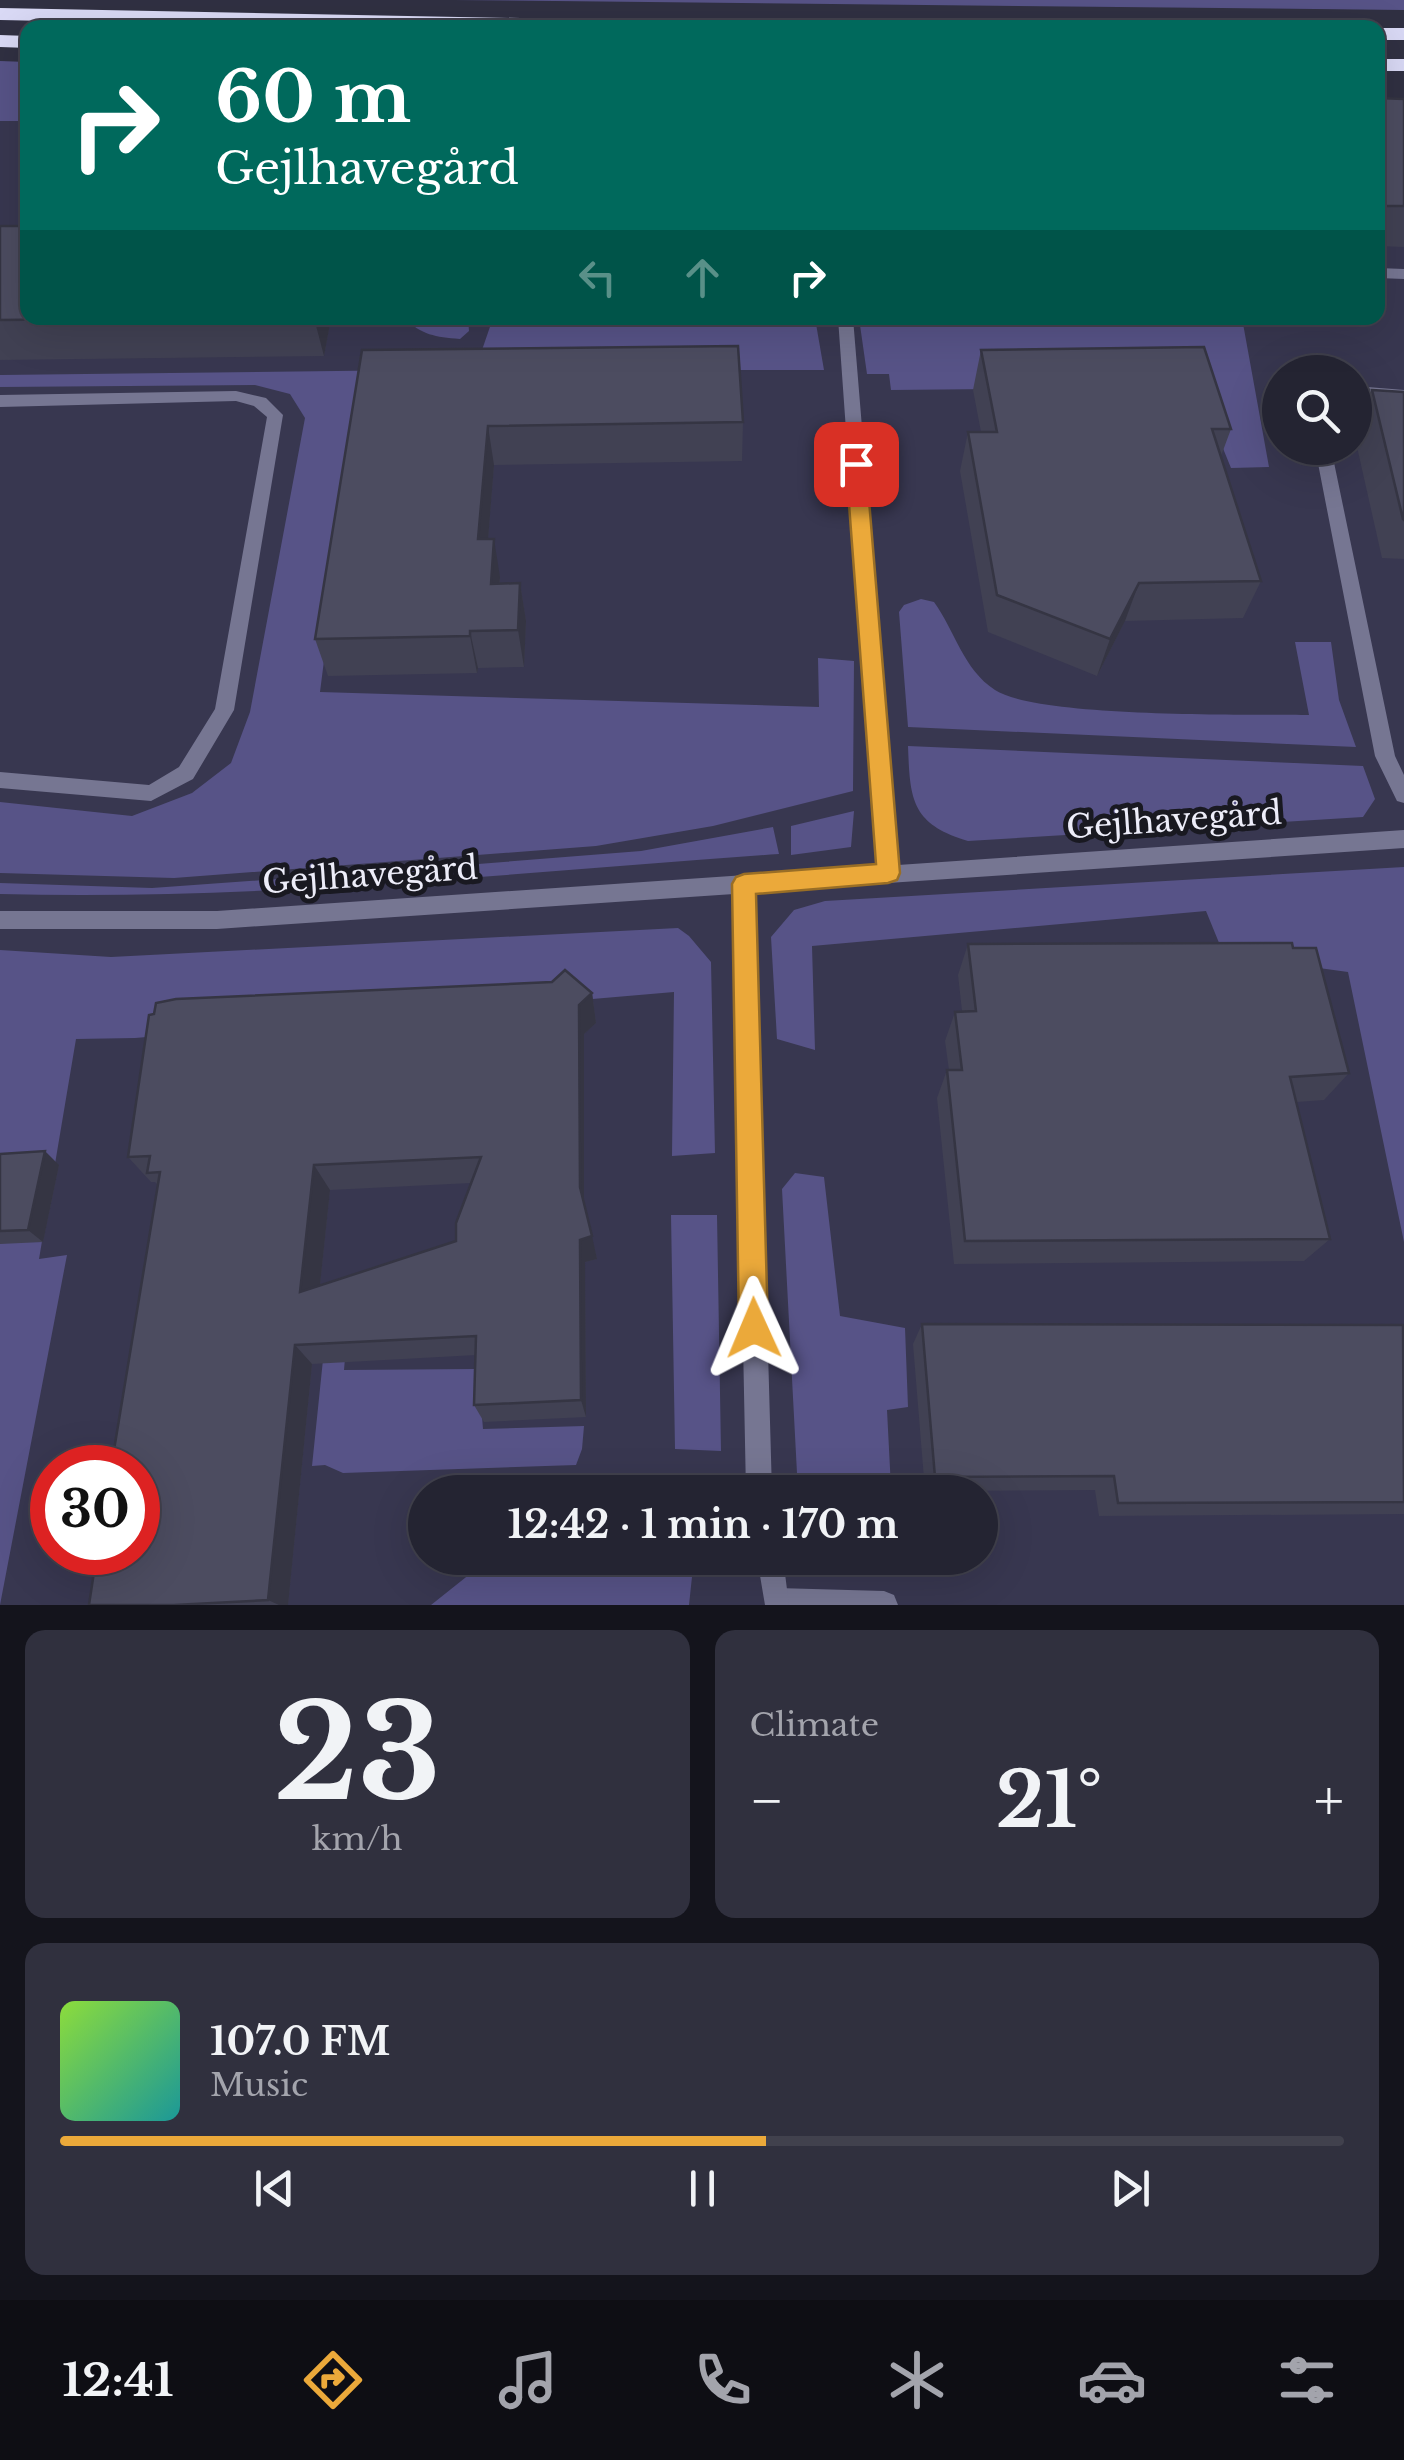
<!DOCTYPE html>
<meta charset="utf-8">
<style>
:root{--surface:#242432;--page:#30303e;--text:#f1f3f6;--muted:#a3a4ac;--line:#41414d;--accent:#eba93a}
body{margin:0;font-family:"Libre Baskerville",serif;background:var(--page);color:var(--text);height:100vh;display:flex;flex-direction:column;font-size:38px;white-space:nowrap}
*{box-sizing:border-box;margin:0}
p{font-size:32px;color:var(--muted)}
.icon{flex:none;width:55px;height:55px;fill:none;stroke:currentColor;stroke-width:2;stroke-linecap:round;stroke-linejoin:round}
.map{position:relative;height:1605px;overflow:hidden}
.panel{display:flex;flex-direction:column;gap:25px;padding:25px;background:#14141c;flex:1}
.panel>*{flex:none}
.banner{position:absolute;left:20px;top:20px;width:1365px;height:305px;border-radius:20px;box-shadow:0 10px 40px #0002,0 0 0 2px var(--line);background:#00695c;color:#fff;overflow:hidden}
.controls{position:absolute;left:1262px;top:355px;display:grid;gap:20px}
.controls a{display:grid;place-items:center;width:110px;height:110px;border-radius:50%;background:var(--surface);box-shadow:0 10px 40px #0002,0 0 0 2px var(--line);font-size:50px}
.speed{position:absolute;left:30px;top:1445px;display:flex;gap:20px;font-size:50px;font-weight:700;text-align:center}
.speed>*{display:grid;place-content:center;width:130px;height:130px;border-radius:50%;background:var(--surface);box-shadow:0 10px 40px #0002,0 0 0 2px var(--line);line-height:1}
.speed .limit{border:15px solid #d22;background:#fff;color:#111}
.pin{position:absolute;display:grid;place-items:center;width:85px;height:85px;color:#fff;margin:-42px;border-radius:20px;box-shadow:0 5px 15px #0006}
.me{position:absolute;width:110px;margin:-55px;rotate:359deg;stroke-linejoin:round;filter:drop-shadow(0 0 8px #0008)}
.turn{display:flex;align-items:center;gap:35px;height:210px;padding:0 30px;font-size:45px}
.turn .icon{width:130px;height:130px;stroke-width:2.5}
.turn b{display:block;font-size:70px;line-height:85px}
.lanes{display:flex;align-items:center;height:95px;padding:0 30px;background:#0003;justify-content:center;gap:50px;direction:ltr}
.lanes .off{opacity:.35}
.big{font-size:75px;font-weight:800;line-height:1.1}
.panel .widget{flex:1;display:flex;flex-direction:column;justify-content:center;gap:15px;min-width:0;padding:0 35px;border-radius:20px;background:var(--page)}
.panel .dial{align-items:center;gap:0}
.dial b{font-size:130px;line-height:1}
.song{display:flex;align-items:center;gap:30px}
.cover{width:120px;height:120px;border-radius:15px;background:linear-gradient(135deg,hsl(90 70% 55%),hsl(180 70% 35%))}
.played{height:10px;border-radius:5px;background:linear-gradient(90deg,var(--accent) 55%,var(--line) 55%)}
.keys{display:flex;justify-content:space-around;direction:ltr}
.heat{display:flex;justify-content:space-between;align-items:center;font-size:55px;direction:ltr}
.panel .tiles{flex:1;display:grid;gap:25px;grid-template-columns:1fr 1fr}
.widget:last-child{grid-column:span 2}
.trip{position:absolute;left:408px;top:1475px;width:590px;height:100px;border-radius:50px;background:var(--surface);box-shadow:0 10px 40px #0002,0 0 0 2px var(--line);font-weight:800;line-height:100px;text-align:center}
.tabs{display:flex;height:160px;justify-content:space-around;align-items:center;background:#0e0e14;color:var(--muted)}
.tabs .icon{width:70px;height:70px}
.tabs .active{color:var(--accent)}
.tabs b{font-size:45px;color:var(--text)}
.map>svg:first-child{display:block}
</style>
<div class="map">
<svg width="1404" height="1605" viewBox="0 0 1404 1605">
<rect width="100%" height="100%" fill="#303042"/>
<path fill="#383750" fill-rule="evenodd" d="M0,105L27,106L28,318H1378V124H1404V1605H0ZM1280,372H1355V448H1280ZM52,1468H138V1552H52ZM425,1492H980V1558H425Z"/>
<path fill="#575387" d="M454,0H1404V10Z
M0,61L27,62V121H0Z
M404,318H468L469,331L460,339C435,337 422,335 404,318Z
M493,318H815L824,370H510L482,350Z
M859,318H1242L1269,467L1231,468L1198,387L891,390L889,374H867Z
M498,369L359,386L320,692L819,707L818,658L854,661L853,791L713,826L596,846L174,878L0,873V802L132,816L192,793L231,763L250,712L305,418L290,394L255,385L0,387V375Z
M921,599L934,602C955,631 963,669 995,690C1039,718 1247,714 1309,715L1295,642H1331L1339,700L1356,747L908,727L899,612L904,605Z
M908,746L1363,766L1375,799L1363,817L968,841C911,824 910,799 908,746Z
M854,811L851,847L791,855V826Z
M773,827L779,854C520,872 260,901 0,894V883L152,888L377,872L641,851Z
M1404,867V1242L1348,972L1224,955L1206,911L812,946L815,1050L777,1039L771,937L794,910L825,901Z
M678,928L689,936L711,962L715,1153L672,1156L674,992L135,1038L76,1039L39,1259L67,1255L0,1605V950L111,957Z
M795,1173L824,1177L840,1316L905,1328L908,1407L887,1410L891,1488L863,1489L862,1492H798L782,1189Z
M671,1215H717L721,1451L675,1449Z
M346,1346L344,1370L478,1369L483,1429L584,1426L582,1449L576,1465L343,1473L325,1465L312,1466L324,1350Z
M490,1558H694L689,1605H431Z"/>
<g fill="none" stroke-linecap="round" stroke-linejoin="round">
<path fill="#767692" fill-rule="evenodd" d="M1378,268L1404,269V279L1378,278Z
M1355,386L1404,390V400L1355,396Z
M236,391L266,398L283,415L234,710L193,779L151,801L0,788V772L149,785L179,767L215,709L267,417L254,406L236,401L0,407V395Z
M1315,448H1331L1395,756L1404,775V803L1397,801L1375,756Z
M777,1588L884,1591L894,1595L898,1605H765L767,1592Z"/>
<path fill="#767692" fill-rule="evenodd" d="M838,318H853L898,865L1404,830V848L755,892L772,1492H746L734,894L217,929H0V911H217L877,866Z
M757,1558H783L789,1605H765Z"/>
<path fill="#d9d9f5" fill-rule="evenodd" d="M0,8L721,22L730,28H399L0,20Z
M1378,28H1404V40H1378Z
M0,35L28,36V48L0,47Z
M1378,59H1404V71H1378Z"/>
</g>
<path fill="#414153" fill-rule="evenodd" d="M1378,98L1404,99V247L1378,246Z
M0,226L28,318H331L324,356L0,360Z
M362,350L743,422L742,461L494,465L488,539L500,577V584L520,583L526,621L524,667L478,668L477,673L328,676L315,639Z
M981,350L1231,429L1221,456L1261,581L1243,618L1125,621L1097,676L988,632L960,471L968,432H981L973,390Z
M1372,390L1404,392V559L1382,558L1355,438V426Z
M968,944L1293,948L1349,1073L1324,1100L1296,1102L1330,1239L1304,1261L954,1264L937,1098L947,1070H949L945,1041L955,1012L962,1011L958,975Z
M592,993L596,1023L584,1034V1206L597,1259L585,1262L586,1417L484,1422L474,1405L476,1355L312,1364L288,1605H89L158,1185L155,1182H151L128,1157ZM471,1183L456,1241L320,1285L330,1190Z
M0,1154L59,1165L43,1242L0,1244Z
M922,1324L1404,1328V1514L1099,1516L1095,1490L925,1491L913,1344Z"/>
<path fill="#353543" d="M314,318H331L324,356Z
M488,426L494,465L485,577L478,539Z
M494,539L500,577L497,621L491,584Z
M520,583L526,621L524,667L518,630Z
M1139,583L1125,621L1097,676L1110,639Z
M470,631L478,668L477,673L470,636Z
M592,993L596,1023L584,1034V1211L580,1187L579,1005Z
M45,1151L59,1165L43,1242L28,1230Z
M314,1165L330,1190L317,1313L300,1292Z
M592,1236L597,1259L585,1262L586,1417L581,1400L580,1240Z
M295,1345L312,1364L288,1605H279L268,1600Z"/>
<path fill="#4c4c60" stroke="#353543" stroke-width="2.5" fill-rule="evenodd" d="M1378,98L1404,99V206H1378Z
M0,226H28V318H195L0,320Z
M738,346L743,422L488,426L478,539H494L491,584L520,583L518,630L470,631V636L315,639L362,350Z
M1204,347L1231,429H1212L1261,581L1139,583L1110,639L997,595L968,432H997L981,350Z
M1372,390L1404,392V520L1403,519Z
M1292,943L1293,948H1316L1349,1073L1290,1077L1330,1239L965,1241L947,1070H962L955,1012L976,1011L968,944Z
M565,970L592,993L579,1005L580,1187L592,1236L580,1240L581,1400L474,1405L476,1336L295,1345L268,1600L174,1605H89L97,1552H138V1468H111L160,1172L147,1173L150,1156L128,1157L149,1015L154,1014L156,1003L176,999L552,982ZM481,1157L456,1223V1241L300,1292L314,1165Z
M45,1151L28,1230L0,1231V1154Z
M922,1324L1403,1325L1404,1502L1118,1503L1114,1476L935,1477Z"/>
<path fill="#eba93a" stroke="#996e26" stroke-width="2.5" d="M856,458L866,464L900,873L897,880L888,883L756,894L768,1328L763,1338L754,1342L744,1338L739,1328L732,884L736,877L744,874L876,864L846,464Z"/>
<g text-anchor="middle" stroke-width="10" stroke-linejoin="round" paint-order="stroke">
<g font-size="32" fill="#ededf9" stroke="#191921">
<text transform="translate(1174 820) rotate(-4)" y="11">Gejlhavegård</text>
<text transform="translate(370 875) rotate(-4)" y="11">Gejlhavegård</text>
</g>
</g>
</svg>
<div class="controls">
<a><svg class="icon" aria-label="search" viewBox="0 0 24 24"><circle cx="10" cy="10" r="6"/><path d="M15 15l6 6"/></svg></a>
</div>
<div class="speed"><div class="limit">30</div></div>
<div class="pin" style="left:856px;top:464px;background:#d93025"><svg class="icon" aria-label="arrive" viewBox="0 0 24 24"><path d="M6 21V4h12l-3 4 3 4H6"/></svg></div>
<svg class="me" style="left:754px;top:1328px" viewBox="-20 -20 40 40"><path d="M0-17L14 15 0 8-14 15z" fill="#eba93a" stroke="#fff" stroke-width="4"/></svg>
<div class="trip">12:42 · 1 min · 170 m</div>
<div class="banner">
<div class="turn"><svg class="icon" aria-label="right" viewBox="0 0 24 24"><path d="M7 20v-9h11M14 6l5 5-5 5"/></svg><div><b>60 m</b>Gejlhavegård</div></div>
<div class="lanes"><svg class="icon off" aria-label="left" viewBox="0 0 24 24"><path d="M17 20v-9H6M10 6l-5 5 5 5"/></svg><svg class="icon off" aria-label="ahead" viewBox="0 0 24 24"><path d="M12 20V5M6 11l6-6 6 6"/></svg><svg class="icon" aria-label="right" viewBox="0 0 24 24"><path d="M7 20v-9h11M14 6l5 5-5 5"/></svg></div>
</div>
</div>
<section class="panel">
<div class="tiles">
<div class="widget dial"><b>23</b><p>km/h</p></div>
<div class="widget"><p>Climate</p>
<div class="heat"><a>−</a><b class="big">21°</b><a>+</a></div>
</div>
<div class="widget">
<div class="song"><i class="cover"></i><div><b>107.0 FM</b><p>Music</p></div></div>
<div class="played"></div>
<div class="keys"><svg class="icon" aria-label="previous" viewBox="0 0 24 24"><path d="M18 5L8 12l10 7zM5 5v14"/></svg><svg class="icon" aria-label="pause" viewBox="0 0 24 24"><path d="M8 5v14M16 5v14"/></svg><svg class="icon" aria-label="next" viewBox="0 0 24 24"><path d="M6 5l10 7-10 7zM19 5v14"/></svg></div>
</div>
</div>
</section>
<nav class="tabs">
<b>12:41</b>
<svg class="icon active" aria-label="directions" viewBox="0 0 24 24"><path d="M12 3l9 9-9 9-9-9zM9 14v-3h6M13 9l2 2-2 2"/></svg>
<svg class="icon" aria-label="music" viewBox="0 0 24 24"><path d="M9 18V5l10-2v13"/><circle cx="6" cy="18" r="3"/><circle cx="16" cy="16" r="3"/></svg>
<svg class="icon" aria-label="phone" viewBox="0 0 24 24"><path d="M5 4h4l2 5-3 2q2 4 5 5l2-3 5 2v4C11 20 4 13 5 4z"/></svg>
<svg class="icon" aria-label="climate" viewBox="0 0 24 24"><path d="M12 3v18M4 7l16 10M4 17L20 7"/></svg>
<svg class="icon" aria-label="car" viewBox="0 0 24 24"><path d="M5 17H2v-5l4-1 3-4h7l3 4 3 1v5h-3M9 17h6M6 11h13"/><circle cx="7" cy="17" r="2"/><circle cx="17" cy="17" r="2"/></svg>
<svg class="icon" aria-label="filters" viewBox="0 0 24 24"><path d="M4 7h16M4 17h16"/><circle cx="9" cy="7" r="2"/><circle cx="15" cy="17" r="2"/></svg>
</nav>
